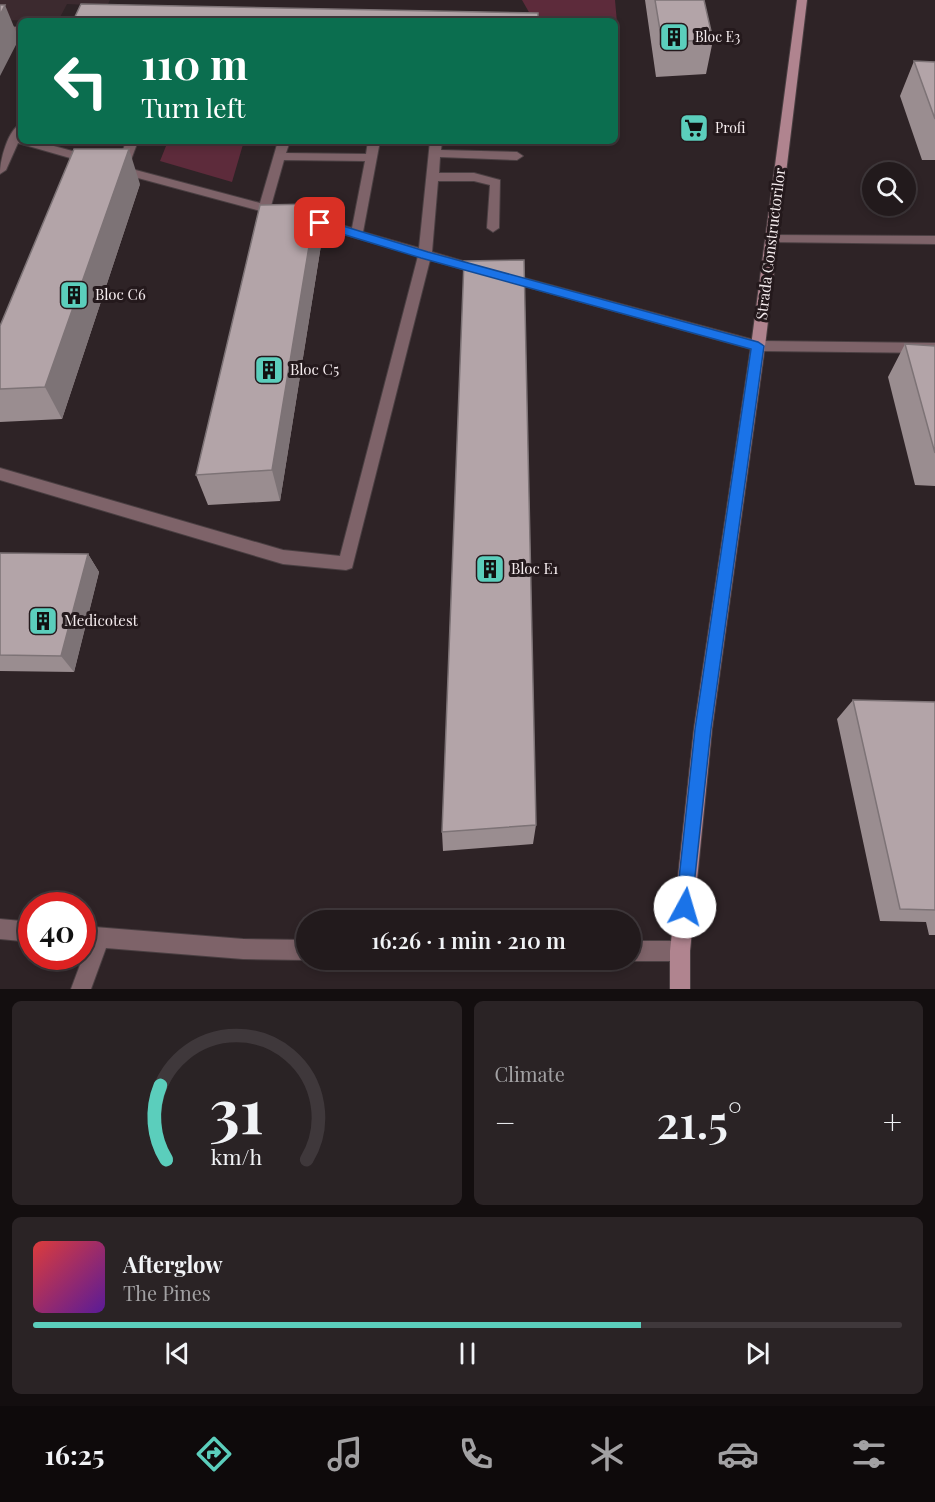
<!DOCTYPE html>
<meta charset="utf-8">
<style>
:root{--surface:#221a1c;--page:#2a2325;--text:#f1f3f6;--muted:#a2a1a3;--line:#3f383b;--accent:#5bcebc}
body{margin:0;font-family:"Playfair Display",serif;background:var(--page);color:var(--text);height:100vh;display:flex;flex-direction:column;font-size:22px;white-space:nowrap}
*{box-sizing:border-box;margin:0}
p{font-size:20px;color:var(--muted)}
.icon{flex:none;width:33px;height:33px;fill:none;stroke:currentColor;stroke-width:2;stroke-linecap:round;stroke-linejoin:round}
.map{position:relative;height:989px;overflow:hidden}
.drawer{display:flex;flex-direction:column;gap:12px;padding:12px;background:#130e0f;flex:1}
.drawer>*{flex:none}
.top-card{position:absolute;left:18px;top:18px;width:600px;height:126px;border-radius:9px;box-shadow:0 3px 9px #0003,0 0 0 2px var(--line);background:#0b6e4f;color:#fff;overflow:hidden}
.buttons{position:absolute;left:862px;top:162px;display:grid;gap:12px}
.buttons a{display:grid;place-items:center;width:54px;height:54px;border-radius:50%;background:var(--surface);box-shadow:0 3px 9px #0003,0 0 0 2px var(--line);font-size:30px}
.speed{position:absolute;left:18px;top:892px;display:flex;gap:12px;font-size:30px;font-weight:700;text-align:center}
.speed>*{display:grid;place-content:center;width:78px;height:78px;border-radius:50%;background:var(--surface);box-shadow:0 3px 9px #0003,0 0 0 2px var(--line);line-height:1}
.speed .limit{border:9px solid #d22;background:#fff;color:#111}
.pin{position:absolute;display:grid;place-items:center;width:51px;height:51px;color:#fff;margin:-26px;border-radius:12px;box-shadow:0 3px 9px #0006}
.me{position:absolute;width:66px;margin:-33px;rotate:6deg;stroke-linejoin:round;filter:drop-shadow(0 0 4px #0008)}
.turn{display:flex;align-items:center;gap:21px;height:126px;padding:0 24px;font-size:27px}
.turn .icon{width:78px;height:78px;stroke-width:2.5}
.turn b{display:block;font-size:42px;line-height:51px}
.big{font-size:45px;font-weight:600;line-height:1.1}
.drawer .tile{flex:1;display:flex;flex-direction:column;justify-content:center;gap:9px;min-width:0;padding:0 21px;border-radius:9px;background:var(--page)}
.drawer .dial{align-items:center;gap:0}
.dial svg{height:156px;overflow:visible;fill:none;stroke:var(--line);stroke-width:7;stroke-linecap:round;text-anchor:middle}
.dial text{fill:var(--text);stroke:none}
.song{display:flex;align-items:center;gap:18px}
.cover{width:72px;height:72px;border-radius:9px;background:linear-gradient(135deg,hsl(0 70% 55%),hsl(270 70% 35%))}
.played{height:6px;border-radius:3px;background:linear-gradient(90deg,var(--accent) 70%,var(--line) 70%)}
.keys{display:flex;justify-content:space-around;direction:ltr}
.heat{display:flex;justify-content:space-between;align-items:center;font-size:33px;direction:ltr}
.drawer .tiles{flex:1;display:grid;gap:12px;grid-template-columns:1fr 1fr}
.tile:last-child{grid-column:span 2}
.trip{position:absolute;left:296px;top:910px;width:345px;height:60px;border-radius:30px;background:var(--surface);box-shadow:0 3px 9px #0003,0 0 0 2px var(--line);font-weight:600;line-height:60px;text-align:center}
.tab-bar{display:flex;height:96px;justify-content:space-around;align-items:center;background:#0e0a0b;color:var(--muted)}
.tab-bar .icon{width:42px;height:42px}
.tab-bar .selected{color:var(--accent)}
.tab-bar b{font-size:27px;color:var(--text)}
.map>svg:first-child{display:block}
</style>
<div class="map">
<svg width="935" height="989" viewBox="0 0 935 989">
<rect width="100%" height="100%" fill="#2e2326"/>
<path fill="#3c2a2f" d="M0,0H110L107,6L67,4L58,21L0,20Z"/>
<path fill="#5d2b3b" d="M522,0H615L618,34H615V21H534Z
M168,141H244L232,182L160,161Z"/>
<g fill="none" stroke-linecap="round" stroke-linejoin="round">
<g stroke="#4a3f42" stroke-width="2">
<path id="lane" d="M0,27H21V33H0Z
M21,124V141H35L95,157L97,160L91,164L18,143L6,170L0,174C0,160 8,129 21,124Z
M126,141H138L128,168L260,203L278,141H290L286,153L366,154L368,141H380L363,232L419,248L430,141H442L441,150L517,152L523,156L517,160L440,157L439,173H474L500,180L499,228L493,232L487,228L490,185L474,181H438L432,252L487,268L489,271L483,275L430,260L352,568L346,570L283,564L0,480V468L283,550L340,556L418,256L298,221L296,218L302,214L352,228L365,161L284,160L271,206L283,209V215L279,216L112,171V165H118Z
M772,235L935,236V244L768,242V236Z
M506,273L758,341L935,343V353L758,351L502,280V274Z
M0,919L32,922V942L0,939Z
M82,926L243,939L306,940V960L243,959L106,948L91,989H71L87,946H82Z
M630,941H680L687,944L690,951L687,958L680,961H630L628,960H630Z"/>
</g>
<g stroke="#4a3f42" stroke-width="2">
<path id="secondary" d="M797,0H807L765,346L712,729L690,951V989H670V951L694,729L751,346Z"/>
</g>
<use href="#lane" fill="#7e6369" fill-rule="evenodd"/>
<use href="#secondary" fill="#b0848f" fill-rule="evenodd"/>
</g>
<path fill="#9a8d90" d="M645,0H704L713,40L706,74L656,77Z
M914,61L935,62V160H922L900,96Z
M140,184L62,419L0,422V326Z
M322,239L280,501L208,505L196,475Z
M905,344L935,346V486L915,485L888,377Z
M0,553L88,554L99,572L74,672L0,671Z
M853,700L935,702V935H929L926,922L880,921L837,719Z
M536,825L533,844L443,851L442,832Z"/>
<path fill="#7d7376" d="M5,5L19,39L0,76V15Z
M129,149L140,184L62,419L45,387Z
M316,204L322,239L280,501L272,470Z
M88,554L99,572L74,672L61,656Z"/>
<path fill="#b3a4a8" stroke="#7d7376" stroke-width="1.5" d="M655,0H704L713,40L662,42Z
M81,4L538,13V21H73Z
M0,5H5L0,15Z
M914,61L935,62V119Z
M74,149H129L45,387L0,389V326Z
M316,204L272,470L196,475L260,205Z
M524,260L536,825L442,832L464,261Z
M905,344L935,346V453Z
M0,553L88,554L61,656L0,655Z
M853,700L935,702V910L900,909Z"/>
<path fill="#1a73e8" stroke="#114b97" stroke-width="1.5" d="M320,219L428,252L758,342L764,346L711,729L691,913L685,916L678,913L676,907L695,729L751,349L421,258L316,226L314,223Z"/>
<defs>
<g id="building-square" transform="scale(1.5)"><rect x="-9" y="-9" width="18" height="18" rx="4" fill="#5bcebc" stroke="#24191c"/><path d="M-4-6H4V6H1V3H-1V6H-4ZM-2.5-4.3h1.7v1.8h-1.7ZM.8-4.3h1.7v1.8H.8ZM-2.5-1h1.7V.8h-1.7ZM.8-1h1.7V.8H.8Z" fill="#111"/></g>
<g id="supermarket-square" transform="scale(1.5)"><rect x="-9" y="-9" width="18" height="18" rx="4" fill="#5bcebc" stroke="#24191c"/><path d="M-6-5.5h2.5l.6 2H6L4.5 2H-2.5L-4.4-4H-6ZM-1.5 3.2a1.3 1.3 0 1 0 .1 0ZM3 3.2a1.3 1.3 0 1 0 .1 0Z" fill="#111"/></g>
</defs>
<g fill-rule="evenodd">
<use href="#building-square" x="674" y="37"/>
<use href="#supermarket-square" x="694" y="128"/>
<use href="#building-square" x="74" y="295"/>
<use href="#building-square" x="269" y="370"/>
<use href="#building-square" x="490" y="569"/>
<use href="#building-square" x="43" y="621"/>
</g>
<g text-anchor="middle" stroke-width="6" stroke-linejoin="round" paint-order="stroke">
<g font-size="14" fill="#f5ecee" stroke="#24191c" text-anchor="start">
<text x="695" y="42">Bloc E3</text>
<text x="715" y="133">Profi</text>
</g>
<g font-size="15" fill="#f5ecee" stroke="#24191c">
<text transform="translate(771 244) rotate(-83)" y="5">Strada Constructorilor</text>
</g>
<g font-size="15" fill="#f5ecee" stroke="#24191c" text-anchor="start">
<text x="95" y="300">Bloc C6</text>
<text x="290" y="375">Bloc C5</text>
<text x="511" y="574">Bloc E1</text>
<text x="64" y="626">Medicotest</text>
</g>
</g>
</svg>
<div class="buttons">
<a><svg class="icon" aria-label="search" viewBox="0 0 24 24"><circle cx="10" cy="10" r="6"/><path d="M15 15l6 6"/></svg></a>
</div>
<div class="speed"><div class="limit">40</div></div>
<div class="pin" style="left:320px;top:223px;background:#d93025"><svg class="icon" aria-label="arrive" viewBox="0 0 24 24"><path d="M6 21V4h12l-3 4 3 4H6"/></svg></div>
<svg class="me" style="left:685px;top:907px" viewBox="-20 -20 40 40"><circle r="19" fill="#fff"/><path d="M0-13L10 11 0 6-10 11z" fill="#1a73e8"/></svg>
<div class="trip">16:26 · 1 min · 210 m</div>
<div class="top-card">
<div class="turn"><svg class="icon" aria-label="left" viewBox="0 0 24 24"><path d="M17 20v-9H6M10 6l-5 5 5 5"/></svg><div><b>110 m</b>Turn left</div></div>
</div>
</div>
<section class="drawer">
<div class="tiles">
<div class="tile dial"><svg viewBox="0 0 100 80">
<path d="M14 69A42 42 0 1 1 86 69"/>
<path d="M14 69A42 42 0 0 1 11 31" stroke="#5bcebc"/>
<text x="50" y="56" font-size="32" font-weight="700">31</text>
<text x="50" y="72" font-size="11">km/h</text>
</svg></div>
<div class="tile"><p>Climate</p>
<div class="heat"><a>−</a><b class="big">21.5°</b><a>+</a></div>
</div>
<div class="tile">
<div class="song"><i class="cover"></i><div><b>Afterglow</b><p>The Pines</p></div></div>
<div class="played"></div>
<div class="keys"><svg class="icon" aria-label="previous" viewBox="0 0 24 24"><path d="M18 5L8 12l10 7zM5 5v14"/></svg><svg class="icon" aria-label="pause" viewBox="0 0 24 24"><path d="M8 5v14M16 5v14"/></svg><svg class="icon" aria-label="next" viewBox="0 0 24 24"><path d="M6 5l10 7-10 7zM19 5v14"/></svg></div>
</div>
</div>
</section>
<nav class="tab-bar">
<b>16:25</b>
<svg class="icon selected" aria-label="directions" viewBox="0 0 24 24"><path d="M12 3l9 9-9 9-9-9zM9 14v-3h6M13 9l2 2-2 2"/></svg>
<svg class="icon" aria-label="music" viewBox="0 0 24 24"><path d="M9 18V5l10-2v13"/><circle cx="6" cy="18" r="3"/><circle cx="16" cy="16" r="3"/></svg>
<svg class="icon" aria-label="phone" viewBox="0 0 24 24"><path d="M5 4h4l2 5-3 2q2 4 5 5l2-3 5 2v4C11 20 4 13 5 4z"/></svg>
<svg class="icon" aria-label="climate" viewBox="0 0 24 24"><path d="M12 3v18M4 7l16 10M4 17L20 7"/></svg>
<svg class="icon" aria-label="car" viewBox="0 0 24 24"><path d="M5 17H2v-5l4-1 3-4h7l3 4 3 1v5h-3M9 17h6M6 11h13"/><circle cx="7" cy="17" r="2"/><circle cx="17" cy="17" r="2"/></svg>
<svg class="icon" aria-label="filters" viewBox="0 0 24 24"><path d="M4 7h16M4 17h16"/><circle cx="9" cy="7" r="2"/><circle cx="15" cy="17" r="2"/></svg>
</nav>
